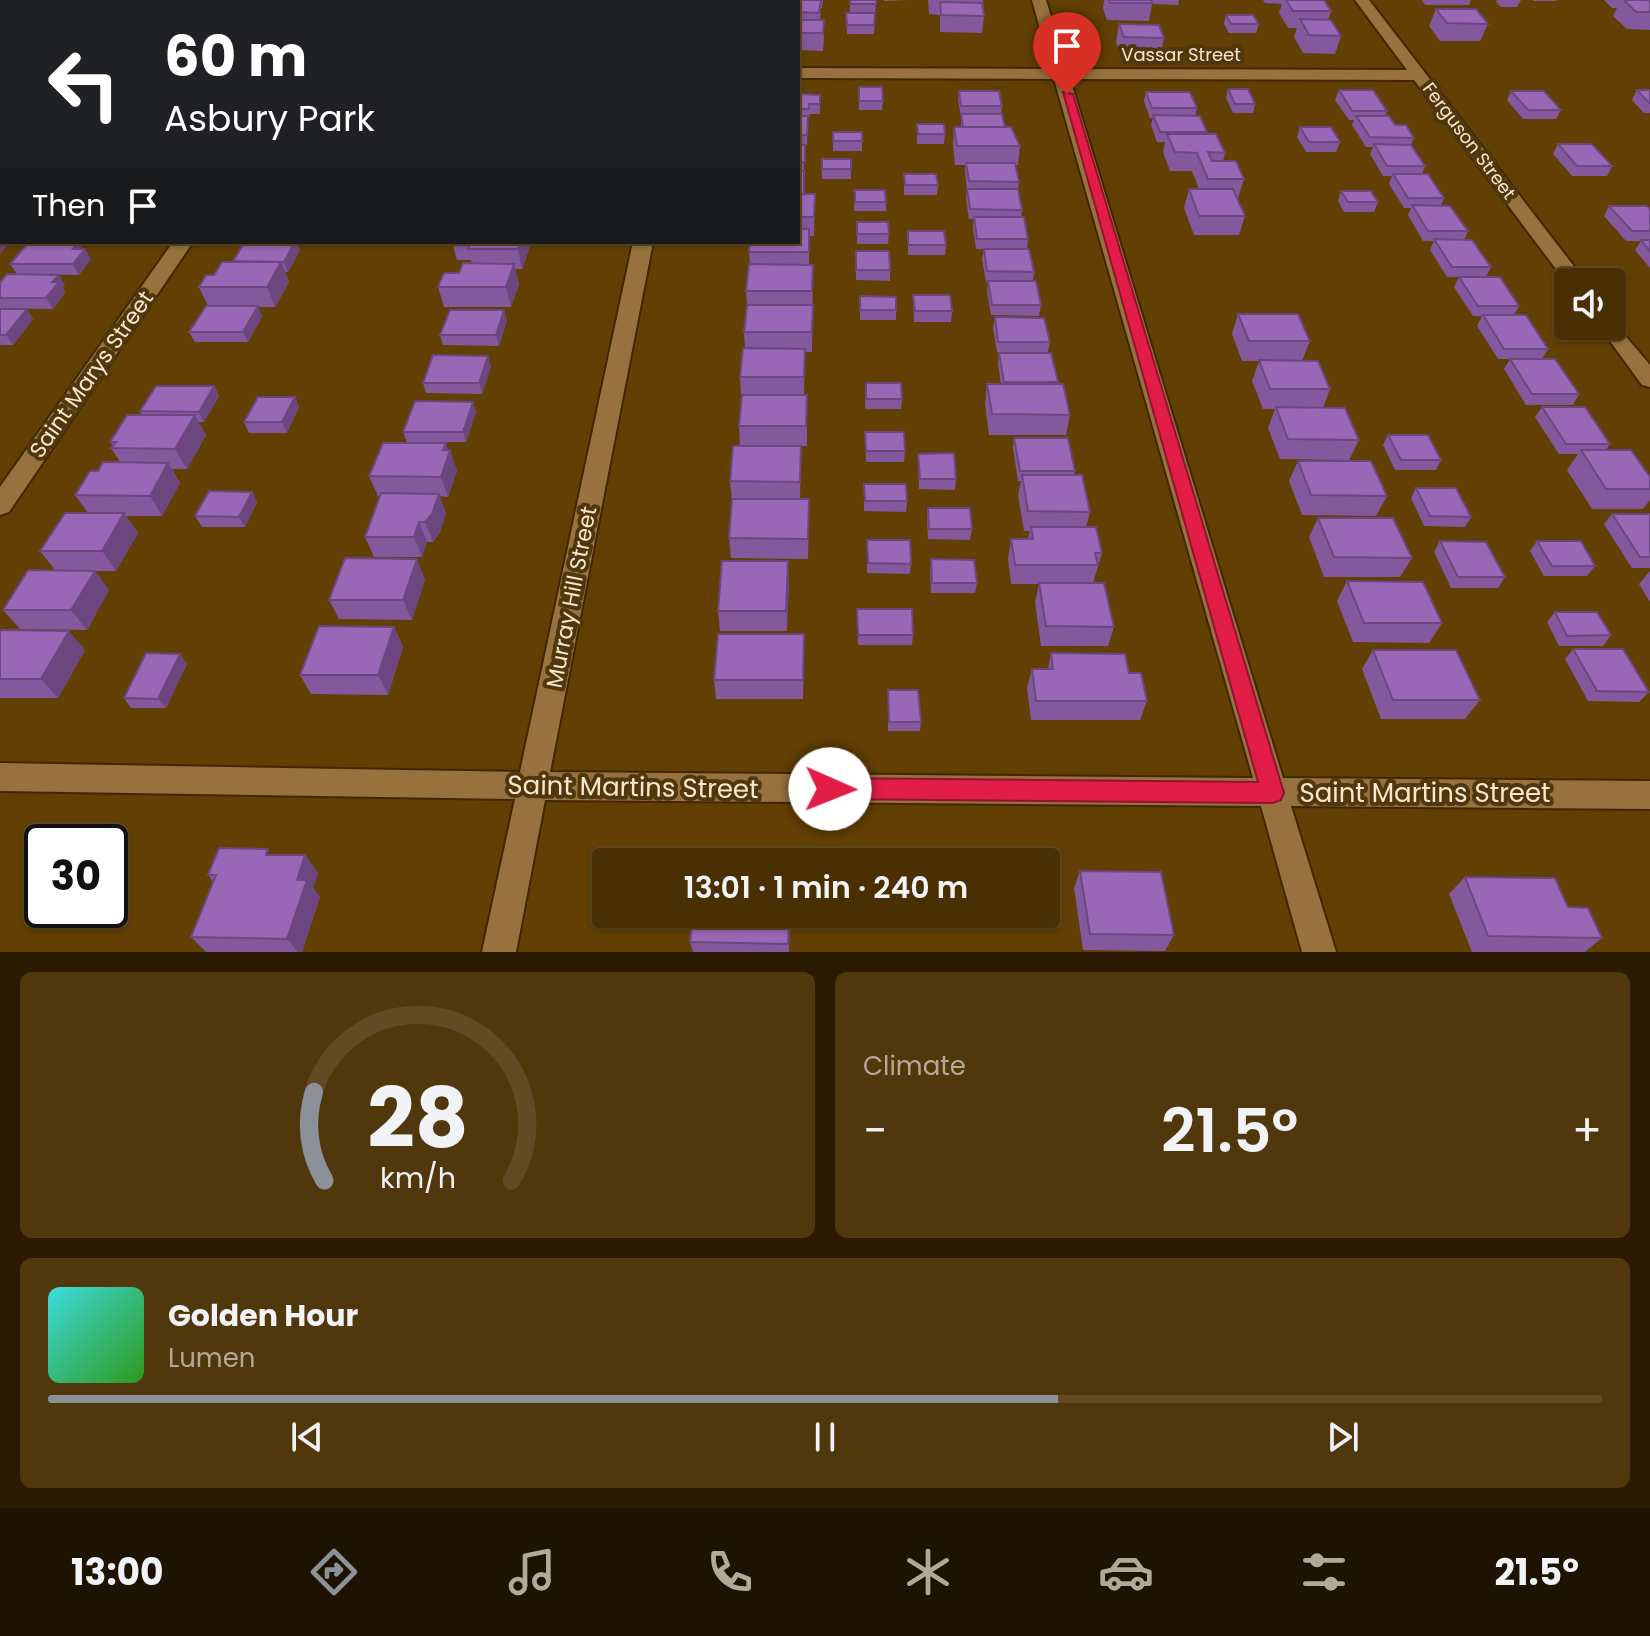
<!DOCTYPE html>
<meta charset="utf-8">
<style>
:root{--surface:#4a2f02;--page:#51370c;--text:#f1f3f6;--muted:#b2a999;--line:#614a24;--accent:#8c9099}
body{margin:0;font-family:Poppins,sans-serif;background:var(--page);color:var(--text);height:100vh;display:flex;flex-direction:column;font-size:30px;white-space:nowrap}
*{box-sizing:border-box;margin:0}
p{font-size:26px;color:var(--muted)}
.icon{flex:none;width:44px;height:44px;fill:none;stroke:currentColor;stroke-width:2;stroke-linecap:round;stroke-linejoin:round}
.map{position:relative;height:952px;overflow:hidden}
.side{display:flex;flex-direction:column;gap:20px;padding:20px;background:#291a01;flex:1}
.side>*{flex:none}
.hud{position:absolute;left:0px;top:0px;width:800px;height:244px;box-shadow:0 2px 6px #0004,0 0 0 2px var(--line);background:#202124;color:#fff;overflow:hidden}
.tools{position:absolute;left:1554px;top:268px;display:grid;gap:16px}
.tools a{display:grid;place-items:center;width:72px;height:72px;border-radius:8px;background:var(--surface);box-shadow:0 2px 6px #0004,0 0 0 2px var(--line);font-size:40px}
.speed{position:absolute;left:24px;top:824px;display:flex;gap:16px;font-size:40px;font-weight:700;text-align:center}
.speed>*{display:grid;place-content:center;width:104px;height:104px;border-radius:50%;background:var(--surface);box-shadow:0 2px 6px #0004,0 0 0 2px var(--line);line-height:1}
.speed .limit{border:4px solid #111;border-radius:12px;background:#fff;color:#111}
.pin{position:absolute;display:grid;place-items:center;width:68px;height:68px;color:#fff;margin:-82px -34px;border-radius:50% 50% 50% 0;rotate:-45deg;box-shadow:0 0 8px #0007}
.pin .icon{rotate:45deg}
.me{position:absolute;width:88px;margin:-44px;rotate:91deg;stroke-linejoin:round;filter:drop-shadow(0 0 6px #0008)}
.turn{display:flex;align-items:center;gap:28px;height:168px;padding:0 32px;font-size:36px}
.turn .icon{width:104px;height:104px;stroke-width:2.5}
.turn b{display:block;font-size:56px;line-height:68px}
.then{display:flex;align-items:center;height:76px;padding:0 32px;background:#0003;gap:16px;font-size:30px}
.big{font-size:60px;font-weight:600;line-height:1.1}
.side .tile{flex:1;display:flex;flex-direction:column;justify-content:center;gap:12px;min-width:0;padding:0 28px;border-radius:12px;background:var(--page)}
.side .dial{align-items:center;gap:0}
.dial svg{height:208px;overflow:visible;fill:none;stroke:var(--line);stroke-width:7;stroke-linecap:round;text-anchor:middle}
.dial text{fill:var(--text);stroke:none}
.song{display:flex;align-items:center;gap:24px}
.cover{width:96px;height:96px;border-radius:12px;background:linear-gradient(135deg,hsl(180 70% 55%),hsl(110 70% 35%))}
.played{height:8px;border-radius:4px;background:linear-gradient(90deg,var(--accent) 65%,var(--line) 65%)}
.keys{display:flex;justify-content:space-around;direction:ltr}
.heat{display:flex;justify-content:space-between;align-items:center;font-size:44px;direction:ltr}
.side .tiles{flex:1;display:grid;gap:20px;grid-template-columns:1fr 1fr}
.tile:last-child{grid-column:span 2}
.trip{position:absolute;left:592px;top:848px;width:468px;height:80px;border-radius:8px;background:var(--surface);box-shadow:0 2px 6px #0004,0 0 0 2px var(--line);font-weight:600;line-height:80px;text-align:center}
.menu{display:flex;height:128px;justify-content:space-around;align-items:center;background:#1e1301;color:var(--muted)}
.menu .icon{width:56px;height:56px}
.menu .on{color:var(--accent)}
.menu b{font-size:36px;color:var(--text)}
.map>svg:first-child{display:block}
</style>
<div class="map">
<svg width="1650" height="952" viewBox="0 0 1650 952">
<rect width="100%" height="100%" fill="#623f03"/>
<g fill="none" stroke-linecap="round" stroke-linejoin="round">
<g stroke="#412700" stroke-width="4">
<path id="minor" d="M30,0H45L29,2Z
M342,0H357L341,2Z
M1032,0H1046L1067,69L1407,70L1355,0H1369L1586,282H1568V285L1414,80L1070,79L1283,778L1650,781V809L1291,806L1336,952H1302L1261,806L545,800L516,952H482L515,799L0,791V763L520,772L633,242H653L550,772L1253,778L1054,79L798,78V68L1051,69Z
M0,61H2V71H0Z
M173,242H193L9,512L0,515V487Z
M1612,320L1650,365V387L1642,385L1599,326H1612Z"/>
</g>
<use href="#minor" fill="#97713e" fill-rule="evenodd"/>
</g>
<path fill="#84589d" d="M763,0H823L822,8H821L820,20L824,37L823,51L798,50V2H763Z
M850,0H876L874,34H847L846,13H850Z
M884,0H909L884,1Z
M928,0H983L984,16L982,33L940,32V15L929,14Z
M1104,0H1179L1178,5L1152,4L1149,21L1107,20L1103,8Z
M1263,0H1324L1331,11L1328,20L1341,36L1335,54L1303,53L1294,37L1297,28H1288L1279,13L1282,4L1265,3Z
M1422,0H1471L1469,5H1425Z
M1497,0H1521L1517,7H1501L1496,2Z
M1532,0H1556L1555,1H1534Z
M1604,0H1650V30L1627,29L1613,16L1617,8H1612Z
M1436,9L1488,24L1480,41H1440L1429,26Z
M1226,15L1259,24L1256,33H1229L1224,24Z
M1119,24L1164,38L1160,56L1120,55L1116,42Z
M0,80H2V134H0Z
M859,87L883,101L882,110H859Z
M1228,89L1255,104L1253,113H1233L1226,98Z
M1339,90L1387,111L1385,116L1395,125L1414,138L1411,145L1425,166L1422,174L1444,198L1441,206L1468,231L1464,240L1491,267L1486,277L1519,306L1514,315L1548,349L1542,359L1579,394L1573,405H1526L1504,369L1510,359H1498L1477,326L1482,316H1473L1454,287L1459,277H1447L1430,250L1434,241H1423L1408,215L1411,208H1404L1389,184L1392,176H1383L1370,154L1373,147H1366L1352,125L1354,120H1349L1335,100Z
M1637,90H1650V113H1644L1632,100Z
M959,91L1002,106L1001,114L1005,127L1020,146L1018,165H1015L1019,182L1018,190L1022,210L1021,217L1028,239L1027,249L1034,272L1033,281L1041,305L1039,316L991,315L987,291L988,282H986L982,259L984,249H976L973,227L974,219H969L966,199L967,189L965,172V165H955L953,146L954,127H961V116L958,100Z
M1511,91L1561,110L1556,119H1523L1507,100Z
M1146,92L1197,108L1195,116L1207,132V134L1225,153L1223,161L1244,179L1238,198H1237L1245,216L1239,235H1194L1184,208L1189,189H1199L1192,171H1170L1163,152L1165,142H1157L1151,125L1153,118H1150L1144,101Z
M798,94L820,95V114H810L809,119H808L807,145H805L804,172V194H815L814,236H809V265H813L812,352H805L804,395H807V446H801L800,499L809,519L808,559L731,558L729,538L732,501L730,481L740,446L739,426L741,396L740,377L745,349L744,332L747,305L746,291L750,264L749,252L798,242Z
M917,124L945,134L944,144H917Z
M1300,127L1340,142L1336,152H1306L1297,137Z
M833,132H862V151H833Z
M1558,144L1612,166L1607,176H1572L1553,154Z
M822,159H851V179H822Z
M904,174L938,185L937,195H904Z
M855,190L886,202V211H854Z
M1341,191L1378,202L1374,212H1344L1338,201Z
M1609,206L1650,209V268L1635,250L1641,241H1626L1604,216Z
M857,222L889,234L888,244H857Z
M908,231L946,245L945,255H908Z
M53,242H93L92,243H78L82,249L91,259L79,275L17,274L10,264Z
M245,242H297L300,250L288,272H285L289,282L275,307H258L262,317L248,342H195L189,332L208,306L199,287L233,262Z
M452,242H529L530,246L522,269H515L519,284L511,307H444L438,287L472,264L471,260H457Z
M856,251L890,270V281L856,280Z
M0,283L65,285L63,288L65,293L53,309L0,308Z
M913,295L952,311L951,322H914Z
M860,296L896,310V320H860Z
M0,309H27L33,319L13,345H0Z
M1238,314L1310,341L1302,361L1330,389L1323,408L1359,440L1349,460L1280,459L1268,428L1275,409H1263L1252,381L1259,361H1242L1232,334Z
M995,317L1050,342L1048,352H997L993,328Z
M507,320L499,346L443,345L440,335Z
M999,353L1058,382L1070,415L1066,435H989L985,404L987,384H1001L998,363Z
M491,366L482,394L426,393L423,383Z
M866,383L902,399L901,409H865Z
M214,386L219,396L204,422H198L206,435L187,469H172L180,483L162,516H126L138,533L116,571H95L109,590L87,630L20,629L3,610L55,570L40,551L88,513L75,495L98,471L120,462L111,448L113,446L110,442L142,415L140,411Z
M295,397L299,407L287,433H249L244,422Z
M473,402L476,412L466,442H407L403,432Z
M1542,407L1610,444L1606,450L1650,477V500L1643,509H1592L1567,470L1578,454H1559L1535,417Z
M865,432L905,451L904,462H866Z
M1388,435L1441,460L1436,470H1395L1383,445Z
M1014,438L1075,471L1074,475L1090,512L1086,527L1102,553L1093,583L1114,627L1108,646H1041L1035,602L1039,584H1011L1008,559L1011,539H1028L1030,531H1024L1018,495L1021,481H1018L1013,448Z
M448,450H450L457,471L448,497L440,496L446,514L439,534L433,542H427L422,557H374L365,537L380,496H378L369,476Z
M918,454L956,479L955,490L919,489L918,464Z
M1298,461L1387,496L1376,516L1302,515L1289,481Z
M864,484L907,501L906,512L864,511Z
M1416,488L1471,517L1465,527L1424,526L1411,498Z
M252,492L257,502L245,527H202L195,516Z
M928,508L972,529L970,540L928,539L927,518Z
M1612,514H1650V568H1632L1604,524Z
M1318,518L1412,558L1400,577H1324L1309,537Z
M867,540L911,564L910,574L867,573Z
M1440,541L1505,577L1498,588H1451L1434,552Z
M1537,541L1595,566L1587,576H1544L1530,551Z
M931,559L977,583L975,593H931L930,569Z
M1650,571V602L1639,584Z
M425,579L412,620L339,619L329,600Z
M789,581L787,631H720L718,611Z
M1347,581L1442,623L1429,643L1353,642L1337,601Z
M857,609L913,635L912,645H858Z
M1555,612L1611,635L1603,646H1559L1547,622Z
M394,627L403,647L388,695L311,694L300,675Z
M0,630L85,650L58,698H0Z
M1573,649L1649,692L1639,702L1588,701L1565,659Z
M1373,650L1480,700L1465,719H1381L1362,669Z
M1051,653L1129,673L1147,701L1140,720H1031L1027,688L1032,669H1048Z
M180,654L187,664L166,708H131L124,698Z
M804,654L803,699H716L714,680Z
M888,690L921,722L920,731H888Z
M273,855H305L318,873L313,888L320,897L302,952H206L191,937L213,882L208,875Z
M1080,871L1174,935L1165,951L1083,950L1074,888Z
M1465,877L1568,907L1602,938L1585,952H1472L1449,894Z
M693,914H790L789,952H693L690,942Z
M885,914H931V916H885Z
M967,914H1024L1022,923L967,922Z"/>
<path fill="#6c477f" d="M121,0H135L133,2H122Z
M281,0H294L292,2H282Z
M1,236L2,242H4L7,246L0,254Z
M295,242H297L300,250L288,272L284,262Z
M520,242H529L530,246L522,269L518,249Z
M78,243L83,252L85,249L91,259L79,275L73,264V249Z
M281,262L289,282L275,307L267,287Z
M514,264L519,284L511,307L506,287Z
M59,275L65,285L63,288L65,293L53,309L46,298L52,282Z
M258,306L262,317L248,342L243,332Z
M27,309L33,319L13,345L6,335Z
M504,310L507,320L499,346L496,335Z
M488,356L491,366L482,394L479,383Z
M214,386L219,396L204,422L199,412Z
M295,397L299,407L287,433L282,422Z
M473,402L476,412L466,442L463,432Z
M195,415L206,435L187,469L175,449Z
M446,443L449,453L450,450L457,471L448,497L441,477L443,450Z
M168,463L180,483L162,516L150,496Z
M252,492L257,502L245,527L239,517Z
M439,494L446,514L439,534L433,542L425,522Z
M124,513L138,533L116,571L102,551Z
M419,522L427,542L422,557L414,537Z
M417,559L425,579L412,620L403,600Z
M788,561L789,581L787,631L786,611Z
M95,571L109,590L87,630L71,610Z
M394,627L403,647L388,695L378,675Z
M69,631L85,650L58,698L41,679Z
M180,654L187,664L166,708L158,699Z
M305,855L318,873L313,888L320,897L302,952H298L287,939L297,880Z"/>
<path fill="#9a66b6" stroke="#6c477f" stroke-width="2" d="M62,0H112L110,2H60Z
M232,0H279L277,2H230Z
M382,0H428L427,2H380Z
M461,0H485L484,2H460Z
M556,0H598V2H555Z
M775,0H821L819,13L798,12V2H775Z
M850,0H876V4H850Z
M1109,0H1151L1152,3H1110Z
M1286,0H1324L1331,11H1293Z
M1624,0H1650V12H1636Z
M940,2L982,3L984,16L941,15Z
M1436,9H1476L1488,24L1447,23Z
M846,13H875L874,25H847Z
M1226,15H1253L1259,24H1231Z
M1300,19L1331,20L1341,36L1309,35Z
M798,20H824L823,33H798Z
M1119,24L1159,25L1164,38L1124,37Z
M0,80H2V98H0Z
M859,87H882L883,101H859Z
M1228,89H1248L1255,104H1235Z
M1339,90H1373L1387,111H1352Z
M1637,90H1650V103H1649Z
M959,91H999L1002,106H961Z
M1511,91H1544L1561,110H1528Z
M1146,92H1190L1197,108H1152Z
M798,94L820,95V104H809V109H798Z
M0,107H2V125L0,124Z
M961,114H1002L1005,127H963Z
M1153,115L1200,116L1207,132H1160Z
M798,116H808L807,135H798Z
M1356,116H1389L1395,125H1406L1414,138L1370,137Z
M917,124H944L945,134H918Z
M954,127H1011L1020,146H957Z
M1300,127H1331L1340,142H1309Z
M833,132H862V141H833Z
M1167,134H1216L1225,153L1208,152L1212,161H1236L1244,179H1208L1197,153L1175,152Z
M1374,144L1411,145L1425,166H1387Z
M1558,144H1592L1612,166H1577Z
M798,145H805V162H798Z
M822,159H851V169H822Z
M966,163H1015L1019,182L969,181Z
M798,171H804V194H798Z
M904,174H936L938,185H905Z
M1393,174H1428L1444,198H1408Z
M967,189H1018L1022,210L970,209Z
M1189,189H1233L1245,216H1199Z
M855,190H885L886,202H855Z
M1341,191H1371L1378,202H1348Z
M798,194H815L814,217H798Z
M1412,205L1450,206L1468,231H1428Z
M1609,206H1647L1650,209V231H1632Z
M0,208H2V219H0Z
M974,217H1024L1028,239H977Z
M857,222H888L889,234H857Z
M798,229H809V252H749L750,242H798Z
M908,231H944L946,245H908Z
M1434,239L1472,240L1491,267H1452Z
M1641,240H1650V251Z
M29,242L78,243L73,249H85L73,264H10Z
M245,242H295L284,262L233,261Z
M471,242H520L518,249H468Z
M984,249H1029L1034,272L987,271Z
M856,251H889L890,270H856Z
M222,262H281L267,287H199L206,275H214Z
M463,263L514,264L506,287H438L444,273H459Z
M749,264L813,265L812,291H746Z
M7,274L59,275L52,282H59L46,298H0V283Z
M1459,277H1500L1519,306H1478Z
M988,281H1036L1041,305H992Z
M913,295H950L952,311H915Z
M860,296L896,297V310H860Z
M747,305H813L812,332H744Z
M206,306H258L243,332H189Z
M0,309H27L6,335H0Z
M450,310H504L496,335H440Z
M1238,314H1298L1310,341H1249Z
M1483,315H1526L1548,349H1504Z
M995,317L1044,318L1050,342H998Z
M743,348L805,349L804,377H740Z
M999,353H1051L1058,382H1004Z
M433,355L488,356L479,383H423Z
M1510,359H1555L1579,394H1532Z
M1259,360L1318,361L1330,389H1270Z
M866,383H901L902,399H866Z
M987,384H1063L1070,415L992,414Z
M156,386H214L199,412L140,411Z
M742,395H807L806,426H739Z
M258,397H295L282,422H244Z
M415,401L473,402L463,432H403Z
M1276,407L1345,408L1359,440L1288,439Z
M1542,407H1585L1610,444H1566Z
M127,415H195L175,449L111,448L116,442H110Z
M865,432H904L905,451H866Z
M1388,435H1428L1441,460H1401Z
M1014,438H1068L1075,471H1020Z
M383,443H446L443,450H450L441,477L369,476Z
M733,446H801L800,482L730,481Z
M1581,450H1631L1650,477V489H1606Z
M954,453L956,479H920L918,454Z
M1298,461H1371L1387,496L1311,495Z
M103,462L168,463L150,496L75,495L90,471H98Z
M1022,475H1082L1090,512L1028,511Z
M864,484H906L907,501H865Z
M1416,488H1456L1471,517L1430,516Z
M209,491L252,492L239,517L195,516Z
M381,493L439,494L432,514L425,522H419L414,537H365Z
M732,499H809L808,539L729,538Z
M928,508H970L972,529H929Z
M65,513H124L102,551H40Z
M1612,514H1650V557H1640Z
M1318,518H1393L1412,558L1334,557Z
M1031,527H1096L1102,553H1095L1098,565H1015L1011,539H1033Z
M867,540H910L911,564L868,563Z
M1440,541L1486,542L1505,577H1458Z
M1537,541H1581L1595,566H1552Z
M345,558L417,559L403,600H329Z
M931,559L974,560L977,583H932Z
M722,561H788L786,611H718Z
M28,570L95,571L71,610H3Z
M1347,581L1423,582L1442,623H1364Z
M1039,583H1104L1114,627L1046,626Z
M857,609H912L913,635H858Z
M1555,612H1597L1611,635L1567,636Z
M319,626L394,627L378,675H300Z
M0,630L69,631L41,679H0Z
M718,634H804L803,680H714Z
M1573,649H1623L1649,692L1597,691Z
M1373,650H1456L1480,700H1393Z
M146,653L180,654L158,699L124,698Z
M1051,653L1125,654L1129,673H1141L1147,701H1036L1032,669H1053Z
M888,690H918L921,722H889Z
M219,848L268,849L266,855H305L297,880H307L287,939L191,937L216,875H208Z
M884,860L930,861V862H884Z
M1080,871L1161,872L1174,935L1090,934Z
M1465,877L1555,878L1568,907L1588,908L1602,938L1488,936Z
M693,914H789L788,944L690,942Z"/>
<path fill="#e11d48" stroke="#92132f" stroke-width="2" d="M1063,92L1073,94L1284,793L1281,800L1273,803L830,799L822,796L818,789L822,781L830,778L1258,782Z"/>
<g text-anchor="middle" stroke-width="8" stroke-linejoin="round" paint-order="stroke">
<g font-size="18" fill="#fbe6cc" stroke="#51370e">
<text x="1181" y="61">Vassar Street</text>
<text transform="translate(1469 141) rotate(53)" y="6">Ferguson Street</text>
</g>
<g font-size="22" fill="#fbe6cc" stroke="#51370e">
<text transform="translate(91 374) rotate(-55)" y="8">Saint Marys Street</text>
<text transform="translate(571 597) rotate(-79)" y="8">Murray Hill Street</text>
</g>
<g font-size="26" fill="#fbe6cc" stroke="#51370e">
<text transform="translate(633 787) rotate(1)" y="9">Saint Martins Street</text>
<text x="1425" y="802">Saint Martins Street</text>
</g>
</g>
</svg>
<div class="tools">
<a><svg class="icon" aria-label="sound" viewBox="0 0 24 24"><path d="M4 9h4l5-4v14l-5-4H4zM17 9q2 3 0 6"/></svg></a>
</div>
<div class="speed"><div class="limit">30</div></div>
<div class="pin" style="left:1067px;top:94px;background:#d93025"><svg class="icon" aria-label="arrive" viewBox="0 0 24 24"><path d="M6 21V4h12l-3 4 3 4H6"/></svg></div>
<svg class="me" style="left:830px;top:789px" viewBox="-20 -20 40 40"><circle r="19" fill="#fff"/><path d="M0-13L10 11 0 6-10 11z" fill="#e11d48"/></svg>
<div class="trip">13:01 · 1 min · 240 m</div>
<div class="hud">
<div class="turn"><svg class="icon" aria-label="left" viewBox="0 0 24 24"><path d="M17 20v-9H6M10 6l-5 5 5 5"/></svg><div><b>60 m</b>Asbury Park</div></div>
<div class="then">Then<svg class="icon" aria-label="arrive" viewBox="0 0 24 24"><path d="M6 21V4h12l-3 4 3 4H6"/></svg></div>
</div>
</div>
<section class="side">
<div class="tiles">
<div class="tile dial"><svg viewBox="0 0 100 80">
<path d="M14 69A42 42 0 1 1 86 69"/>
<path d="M14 69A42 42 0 0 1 10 35" stroke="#8c9099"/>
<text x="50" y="56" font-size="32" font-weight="700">28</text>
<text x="50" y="72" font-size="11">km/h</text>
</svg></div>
<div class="tile"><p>Climate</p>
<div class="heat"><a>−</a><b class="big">21.5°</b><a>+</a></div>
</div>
<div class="tile">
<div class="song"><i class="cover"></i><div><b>Golden Hour</b><p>Lumen</p></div></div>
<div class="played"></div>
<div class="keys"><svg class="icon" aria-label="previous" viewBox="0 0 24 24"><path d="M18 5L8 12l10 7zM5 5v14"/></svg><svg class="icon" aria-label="pause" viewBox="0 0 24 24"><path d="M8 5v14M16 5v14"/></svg><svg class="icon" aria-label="next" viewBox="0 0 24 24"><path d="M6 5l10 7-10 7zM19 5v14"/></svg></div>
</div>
</div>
</section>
<nav class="menu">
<b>13:00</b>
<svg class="icon on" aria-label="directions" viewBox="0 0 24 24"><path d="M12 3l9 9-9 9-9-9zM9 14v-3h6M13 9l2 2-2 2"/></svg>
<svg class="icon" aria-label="music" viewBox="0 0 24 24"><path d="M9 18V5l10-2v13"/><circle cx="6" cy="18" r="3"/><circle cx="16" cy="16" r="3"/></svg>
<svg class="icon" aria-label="phone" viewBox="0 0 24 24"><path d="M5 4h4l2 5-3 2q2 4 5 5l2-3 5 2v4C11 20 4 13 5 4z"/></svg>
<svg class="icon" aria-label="climate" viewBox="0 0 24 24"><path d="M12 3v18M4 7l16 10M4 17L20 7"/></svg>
<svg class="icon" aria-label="car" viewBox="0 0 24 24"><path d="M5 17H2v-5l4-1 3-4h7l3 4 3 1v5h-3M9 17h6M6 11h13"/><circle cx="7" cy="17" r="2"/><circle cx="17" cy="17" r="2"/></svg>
<svg class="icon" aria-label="filters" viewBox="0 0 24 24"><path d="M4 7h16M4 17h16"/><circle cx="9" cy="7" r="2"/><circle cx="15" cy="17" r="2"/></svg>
<b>21.5°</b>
</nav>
